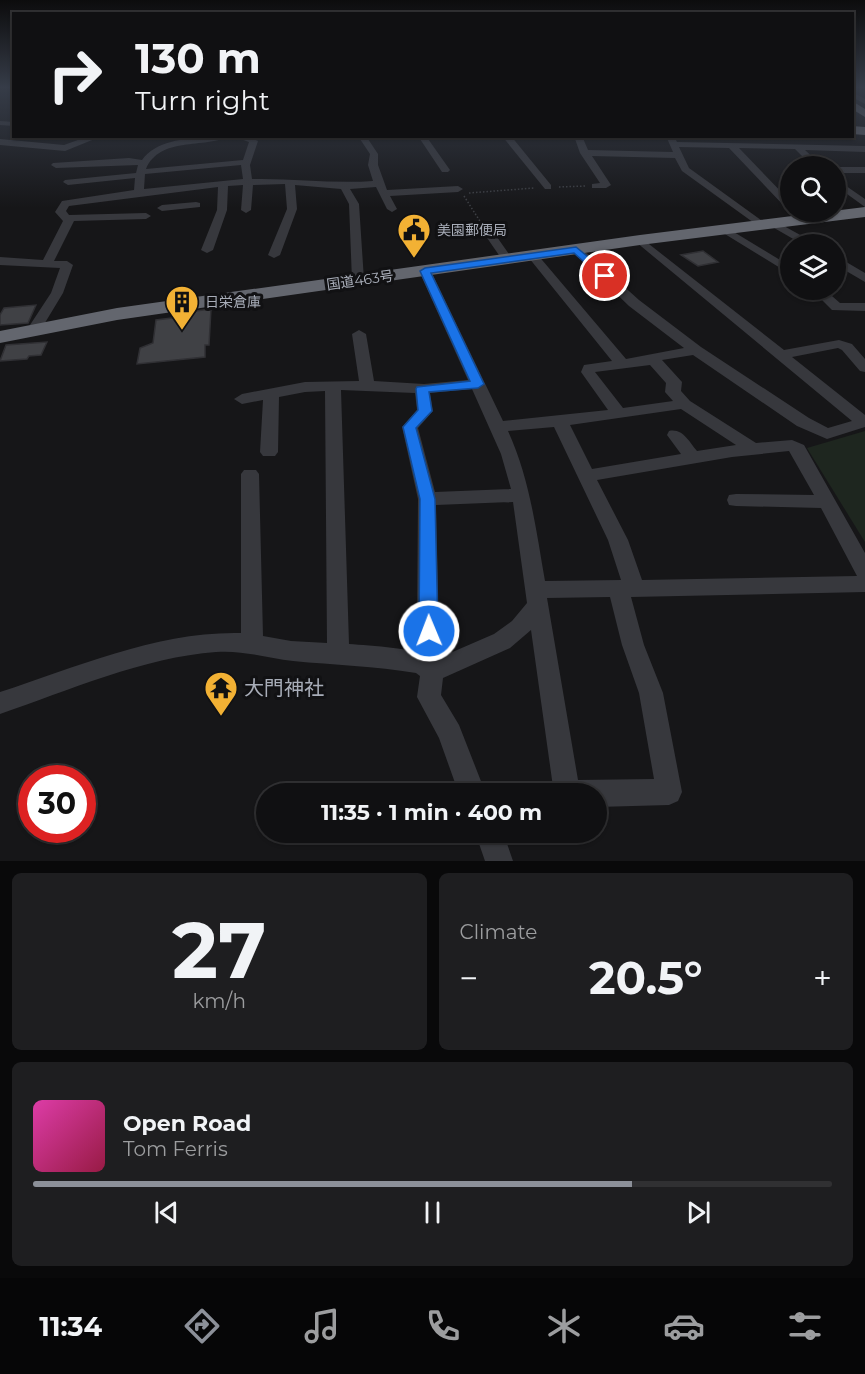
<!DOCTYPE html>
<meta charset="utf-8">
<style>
:root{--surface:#101012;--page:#1e1e20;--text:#f1f3f6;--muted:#9c9d9f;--line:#303032;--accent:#8c9099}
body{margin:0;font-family:Montserrat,"Noto Sans JP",sans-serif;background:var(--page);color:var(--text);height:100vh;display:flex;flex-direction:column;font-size:22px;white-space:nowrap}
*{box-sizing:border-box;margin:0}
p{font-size:20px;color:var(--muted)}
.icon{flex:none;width:33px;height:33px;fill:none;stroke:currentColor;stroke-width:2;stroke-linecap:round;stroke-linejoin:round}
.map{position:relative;height:861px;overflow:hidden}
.sheet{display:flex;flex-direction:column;gap:12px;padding:12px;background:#09090a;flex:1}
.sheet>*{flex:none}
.banner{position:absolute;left:12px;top:12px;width:842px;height:126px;border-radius:0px;box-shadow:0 2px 4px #0004,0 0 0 2px var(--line);background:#101012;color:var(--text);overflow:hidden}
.fabs{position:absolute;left:780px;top:156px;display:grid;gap:12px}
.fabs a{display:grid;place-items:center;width:66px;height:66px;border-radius:50%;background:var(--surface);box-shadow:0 2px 4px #0004,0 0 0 2px var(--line);font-size:30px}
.speed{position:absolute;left:18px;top:765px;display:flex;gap:12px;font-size:30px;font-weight:700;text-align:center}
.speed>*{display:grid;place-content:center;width:78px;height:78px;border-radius:50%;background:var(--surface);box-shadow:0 2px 4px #0004,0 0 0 2px var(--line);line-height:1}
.speed .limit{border:9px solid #d22;background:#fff;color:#111}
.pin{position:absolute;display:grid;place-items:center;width:51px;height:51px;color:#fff;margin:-26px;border:3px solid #fff;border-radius:50%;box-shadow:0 2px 6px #0007}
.me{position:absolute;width:66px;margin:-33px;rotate:359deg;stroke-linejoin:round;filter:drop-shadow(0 0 4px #0008)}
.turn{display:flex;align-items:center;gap:21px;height:126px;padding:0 24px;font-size:27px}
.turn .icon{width:78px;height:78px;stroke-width:2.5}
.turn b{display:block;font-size:42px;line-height:51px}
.big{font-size:45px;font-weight:700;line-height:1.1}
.sheet .card{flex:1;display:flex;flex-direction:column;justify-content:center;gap:9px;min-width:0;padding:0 21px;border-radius:9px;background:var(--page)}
.sheet .dial{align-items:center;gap:0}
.dial b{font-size:78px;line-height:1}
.song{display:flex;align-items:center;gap:18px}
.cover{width:72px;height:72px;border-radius:9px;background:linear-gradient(135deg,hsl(320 70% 55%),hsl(340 70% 35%))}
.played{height:6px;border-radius:3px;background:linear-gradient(90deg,var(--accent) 75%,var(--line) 75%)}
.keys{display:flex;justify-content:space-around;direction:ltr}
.heat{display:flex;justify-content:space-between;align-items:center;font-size:33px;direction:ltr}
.sheet .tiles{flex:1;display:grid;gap:12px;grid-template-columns:1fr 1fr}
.card:last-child{grid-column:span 2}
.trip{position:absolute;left:256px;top:783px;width:351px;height:60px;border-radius:30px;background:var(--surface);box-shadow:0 2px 4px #0004,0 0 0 2px var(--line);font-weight:700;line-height:60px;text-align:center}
.menu{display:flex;height:96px;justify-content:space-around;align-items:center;background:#060607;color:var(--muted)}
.menu .icon{width:42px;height:42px}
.menu .on{color:var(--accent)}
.menu b{font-size:27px;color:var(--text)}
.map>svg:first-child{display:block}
</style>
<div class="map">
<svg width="865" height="861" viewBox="0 0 865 861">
<rect width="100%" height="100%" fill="#161618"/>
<path fill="#1e261f" d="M865,431V542L807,448Z"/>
<path fill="#404145" stroke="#303034" stroke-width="1.5" d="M703,251L718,262L698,266L681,255Z
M36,305L28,323L0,325V315L4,308Z
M211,309L209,345H205V357L137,364L140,348L153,343L156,320L180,317V313Z
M47,342L41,355L29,356L27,359L0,361L6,345Z"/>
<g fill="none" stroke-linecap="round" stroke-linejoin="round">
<path stroke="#3d3f44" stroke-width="1.5" stroke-dasharray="1.5 2" stroke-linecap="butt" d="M559,187L585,186
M469,193L534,188
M464,196L483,226"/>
<path fill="#37383d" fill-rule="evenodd" d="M852,92L865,99V104L852,97Z
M0,121L14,122V126L0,125Z
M89,136H102L65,151L0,145V139L64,145Z
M206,136H230C204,149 160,136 146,169L243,160L249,142L232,136H247L258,141L250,165L252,179C293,178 333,184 373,181L368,165L370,154L358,136H366L378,154V165L387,190L458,186L463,189L458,192L390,196L397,209L392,212L387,209L376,187L350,189L359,204L364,280L358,284L352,280L349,204L341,189L295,185L297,209L280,255L274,258L268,255L287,209L285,184L253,185L251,210L246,213L241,210L243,185L228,186L227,210L213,250L207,253L201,250L217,210L218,187L69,206L66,211L69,215L146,213L151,216L146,219L74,221L54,261H67L73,265L63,293L40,331H30L28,328L51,293L60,268L0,265V257L43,260L63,221L55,212L62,201L134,190L135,178L68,185L63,182L65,180L136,173L138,165L56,168L51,165L53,163L129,158L142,160C155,141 185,139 206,136ZM241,165L243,179L144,189L145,174Z
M418,136H426L450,170L448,172H442Z
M502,136H511L551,185V189H545Z
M574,136H582L588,150L673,152L666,136H674L677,142L865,146V152L805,150L822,166H812L795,149L739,148L790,201V209L786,208L729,148L679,147L689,168L765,223V227L761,228L682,171L675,158L592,156L611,185L606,188H592V184L600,183L580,153Z
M836,167H865V173H836Z
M836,179L865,199V207L836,186Z
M196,202L200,203V207L162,211L157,208L162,205Z
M773,220L813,242L815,244H802L769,225L768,223Z
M724,226L790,266V274L720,231L719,229Z
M488,229L492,230L511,257V261H503L483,232Z
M640,237L784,350L839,340L852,344L865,359V372L860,371L842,350L838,348L792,357L865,415V427L827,439L797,426L693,355L662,360L682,382L681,391L690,401L756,443L792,440L804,445L865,553V592L631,597L644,645L663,693L682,792L678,801L669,805L597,807V794H554L531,630L510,648L443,678L441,695L459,725L486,794H459L439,738L417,697L420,676L416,673C375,666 334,665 293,661C267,658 243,650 216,652C145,657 67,691 0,714V692C77,667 158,631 241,633V474L244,470H256L259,474L263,636L291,641L327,643L325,391L305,392L279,397L278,452L275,456H263L260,452L263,400L242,404L234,399L242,394L305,382L359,381L352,334L359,330L366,334L374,381L424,384L468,380L419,271L421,268H429L431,271L503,421L608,410L581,372L584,365L612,361L529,258V254H537L626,359L684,348L629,306L572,251L570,249L576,246L580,247L639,300L701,347L809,418L828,428L852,421L636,242L634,240ZM650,365L666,383L665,392L673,401L623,408L595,372ZM472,389L501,454L511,489L435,492L418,428L433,411L430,393ZM341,390L415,393L417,410L402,427L418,499L417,631L420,638L428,640L436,638L439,631L436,505L513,502L527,603L512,621L494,634L434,660C417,647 371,646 349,644ZM681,409L736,445L697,451C689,442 683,428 669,431L667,435L681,454L592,469L570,425ZM554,427L608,540L621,580L545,581C536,530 530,479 508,431ZM789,451L814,495L736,494L729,495L727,500L729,505L736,506L821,508L857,576L642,580L628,540L597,480L732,457ZM610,597L622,645L639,693L654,779L578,780L547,598Z
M836,256L865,273V282L836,265Z
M812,290H825L840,303H865V311L832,310Z
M475,832H503L513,861H485Z"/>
<path fill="#63666e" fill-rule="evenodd" d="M852,101L865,109V117L852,109Z
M852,126L865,127V135L852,134Z
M865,207V217L640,245L117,320L0,343V331L117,308L640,235Z"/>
</g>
<linearGradient id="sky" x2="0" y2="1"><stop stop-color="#0c0c0d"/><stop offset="0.42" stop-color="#363c48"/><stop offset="1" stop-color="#363c48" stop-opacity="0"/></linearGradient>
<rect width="865" height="208" fill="url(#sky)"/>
<path fill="#1a73e8" stroke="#114b97" stroke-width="1.5" d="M576,247L609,274V278H602L574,253L431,273L484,384L478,388L429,392L432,411L416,428L435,499L438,631L435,636L429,638L422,636L419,631L420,499L403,427L418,410L416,389L417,387L470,381L420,271L425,268Z"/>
<defs>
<g id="civic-pin" transform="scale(1.725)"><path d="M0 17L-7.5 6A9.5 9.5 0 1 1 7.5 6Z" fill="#f2b134" stroke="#111113"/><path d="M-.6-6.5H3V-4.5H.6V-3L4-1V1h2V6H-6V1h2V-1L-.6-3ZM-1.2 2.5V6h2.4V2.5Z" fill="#111"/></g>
<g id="building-pin" transform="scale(1.725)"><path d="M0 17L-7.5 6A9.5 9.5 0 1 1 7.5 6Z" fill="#f2b134" stroke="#111113"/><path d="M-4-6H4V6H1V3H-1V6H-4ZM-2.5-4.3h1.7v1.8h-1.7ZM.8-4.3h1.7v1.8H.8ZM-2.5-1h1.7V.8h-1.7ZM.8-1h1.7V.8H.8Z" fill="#111"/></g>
<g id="temple-pin" transform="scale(1.725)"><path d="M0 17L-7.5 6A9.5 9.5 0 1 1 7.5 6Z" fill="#f2b134" stroke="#111113"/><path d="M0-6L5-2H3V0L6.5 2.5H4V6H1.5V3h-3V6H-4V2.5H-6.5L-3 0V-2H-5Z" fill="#111"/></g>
</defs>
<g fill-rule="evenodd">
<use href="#civic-pin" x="414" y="230"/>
<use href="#building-pin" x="182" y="302"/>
<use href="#temple-pin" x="221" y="688"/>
</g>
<g text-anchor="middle" stroke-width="6" stroke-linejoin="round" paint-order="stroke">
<g font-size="14" fill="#a8adb8" stroke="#111113" text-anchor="start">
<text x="437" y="235">美園郵便局</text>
<text x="205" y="307">日栄倉庫</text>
</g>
<g font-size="14" fill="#a8adb8" stroke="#111113">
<text transform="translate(360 280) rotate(-8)" y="5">国道463号</text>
</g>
<g font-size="20" fill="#a8adb8" stroke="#111113" text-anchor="start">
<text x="244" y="695">大門神社</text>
</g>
</g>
</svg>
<div class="fabs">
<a><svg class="icon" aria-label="search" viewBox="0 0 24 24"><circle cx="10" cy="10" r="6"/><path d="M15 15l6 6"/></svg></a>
<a><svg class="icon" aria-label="layers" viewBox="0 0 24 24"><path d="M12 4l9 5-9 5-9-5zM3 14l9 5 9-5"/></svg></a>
</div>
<div class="speed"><div class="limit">30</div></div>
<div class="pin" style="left:605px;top:276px;background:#d93025"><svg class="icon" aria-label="arrive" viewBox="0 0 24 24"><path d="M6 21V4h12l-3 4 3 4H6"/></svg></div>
<svg class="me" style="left:429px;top:631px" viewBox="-20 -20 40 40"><circle r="17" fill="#1a73e8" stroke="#fff" stroke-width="3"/><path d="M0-11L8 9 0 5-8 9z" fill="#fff"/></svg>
<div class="trip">11:35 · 1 min · 400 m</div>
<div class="banner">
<div class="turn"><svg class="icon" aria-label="right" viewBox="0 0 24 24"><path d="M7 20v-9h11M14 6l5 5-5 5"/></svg><div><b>130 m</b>Turn right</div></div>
</div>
</div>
<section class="sheet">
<div class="tiles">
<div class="card dial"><b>27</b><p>km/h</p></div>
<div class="card"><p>Climate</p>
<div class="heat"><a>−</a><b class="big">20.5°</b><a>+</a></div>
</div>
<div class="card">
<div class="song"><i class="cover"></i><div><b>Open Road</b><p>Tom Ferris</p></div></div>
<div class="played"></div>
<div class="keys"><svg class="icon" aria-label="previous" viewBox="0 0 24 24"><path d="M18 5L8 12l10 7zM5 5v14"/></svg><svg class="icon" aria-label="pause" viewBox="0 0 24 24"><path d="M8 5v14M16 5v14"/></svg><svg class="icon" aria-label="next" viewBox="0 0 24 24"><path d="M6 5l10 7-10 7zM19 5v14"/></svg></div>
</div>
</div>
</section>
<nav class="menu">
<b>11:34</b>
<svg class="icon on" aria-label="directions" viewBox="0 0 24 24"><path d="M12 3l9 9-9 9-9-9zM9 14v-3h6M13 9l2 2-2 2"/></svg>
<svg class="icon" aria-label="music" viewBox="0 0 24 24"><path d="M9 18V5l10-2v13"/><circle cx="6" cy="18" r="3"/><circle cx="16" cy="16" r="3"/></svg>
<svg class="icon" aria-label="phone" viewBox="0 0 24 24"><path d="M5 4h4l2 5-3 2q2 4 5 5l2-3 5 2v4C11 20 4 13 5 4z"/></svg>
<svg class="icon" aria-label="climate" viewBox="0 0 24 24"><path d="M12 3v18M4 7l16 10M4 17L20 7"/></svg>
<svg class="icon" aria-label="car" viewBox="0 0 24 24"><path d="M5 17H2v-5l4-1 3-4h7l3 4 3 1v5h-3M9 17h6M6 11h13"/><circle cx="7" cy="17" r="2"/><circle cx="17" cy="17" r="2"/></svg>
<svg class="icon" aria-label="filters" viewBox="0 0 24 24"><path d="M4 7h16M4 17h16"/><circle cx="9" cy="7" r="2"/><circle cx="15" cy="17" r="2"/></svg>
</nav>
